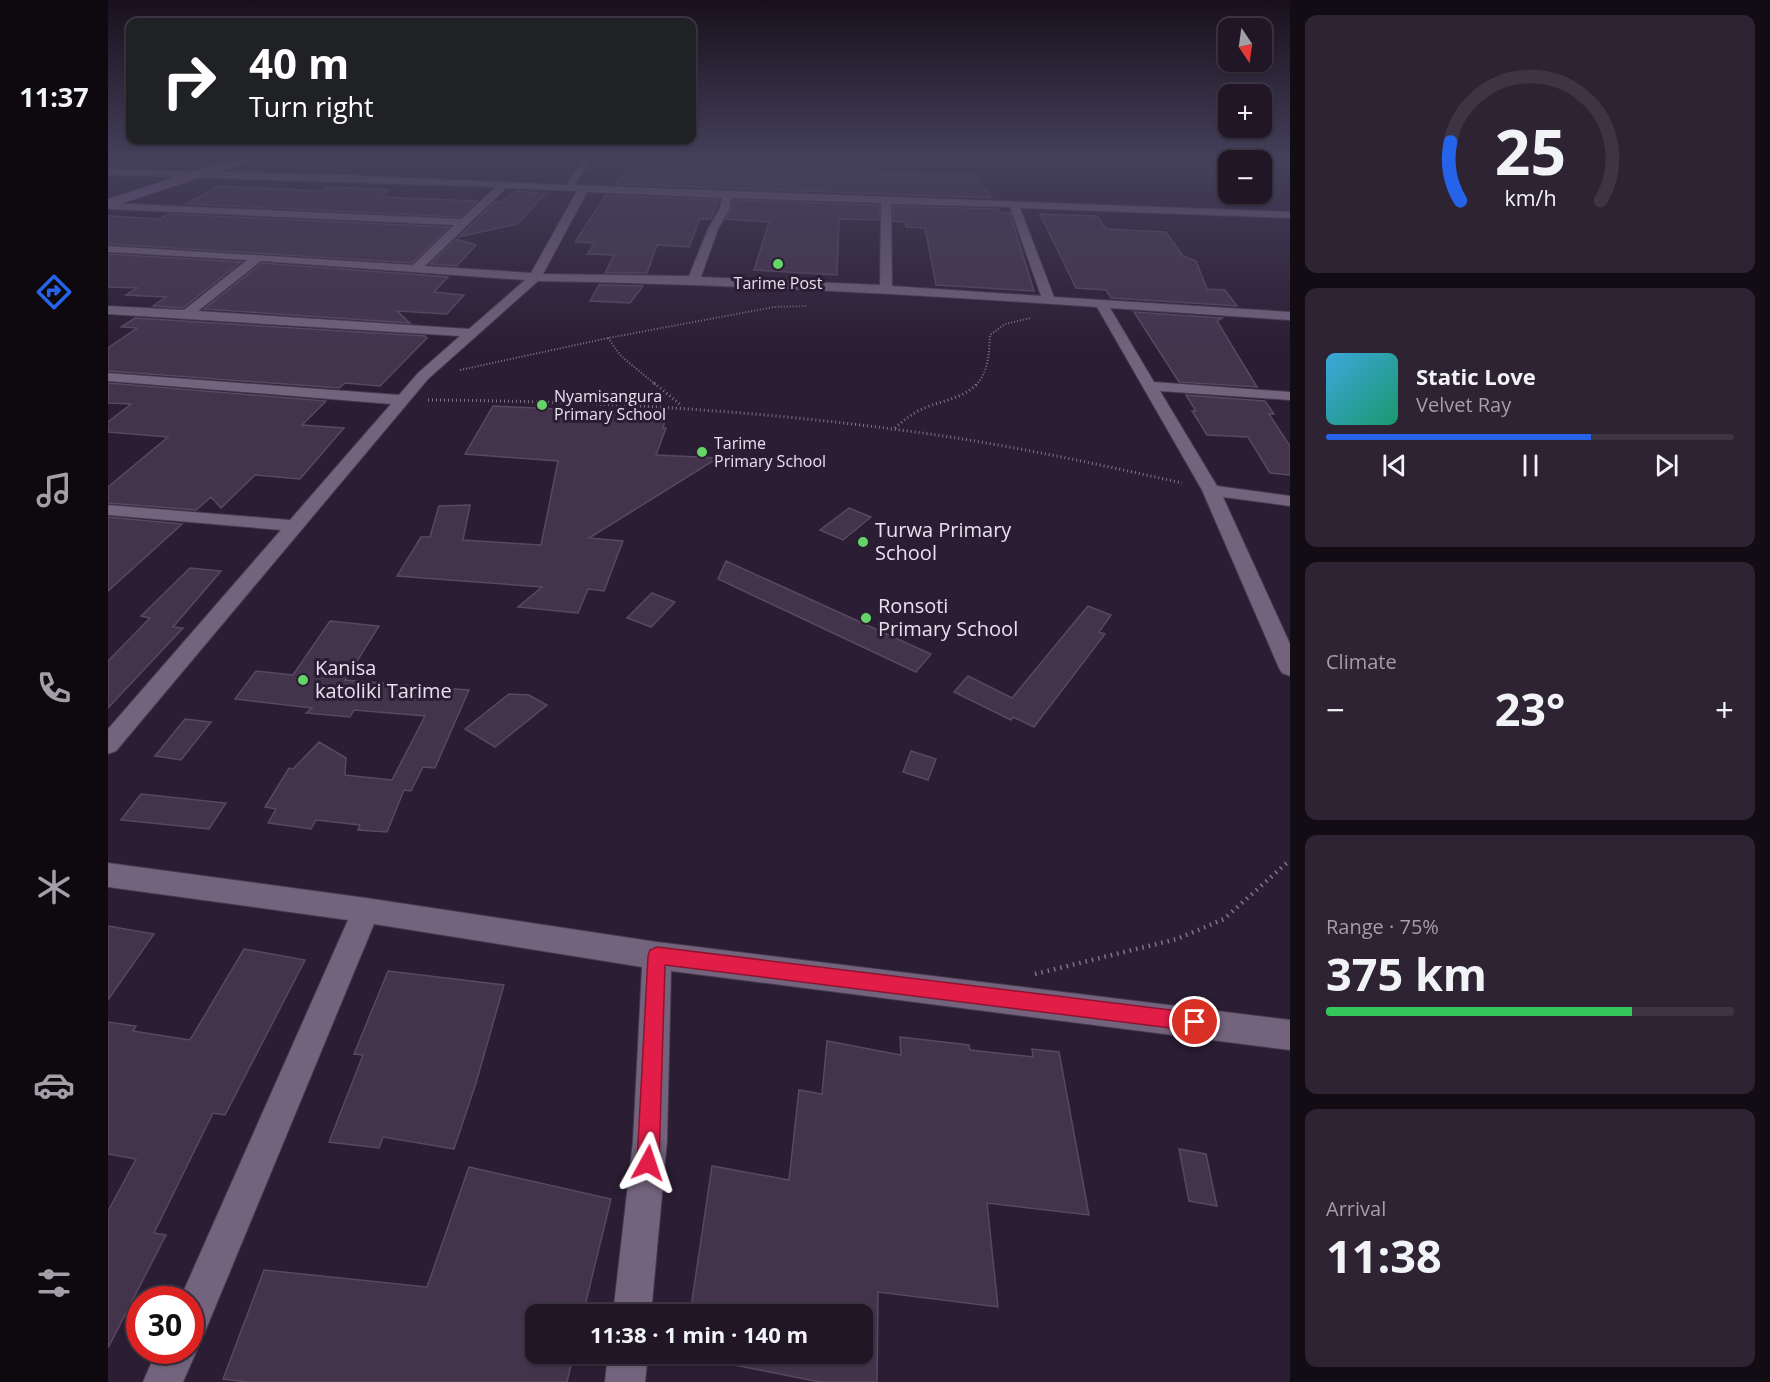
<!DOCTYPE html>
<meta charset="utf-8">
<style>
:root{--surface:#201626;--page:#2d2332;--text:#f1f3f6;--muted:#a29fa7;--line:#3d3543;--accent:#2563eb}
body{margin:0;font-family:"Open Sans",sans-serif;background:var(--page);color:var(--text);height:100vh;display:flex;flex-direction:column;font-size:22px;white-space:nowrap}
*{box-sizing:border-box;margin:0}
p{font-size:20px;color:var(--muted)}
.icon{flex:none;width:33px;height:33px;fill:none;stroke:currentColor;stroke-width:2;stroke-linecap:round;stroke-linejoin:round}
.map{position:relative;flex:1;overflow:hidden}
.sheet{display:flex;flex-direction:column;gap:15px;padding:15px;background:#120c15;width:480px}
.sheet>*{flex:none}
.banner{position:absolute;left:18px;top:18px;width:570px;height:126px;border-radius:12px;box-shadow:0 2px 4px #0004,0 0 0 2px var(--line);background:#202124;color:#fff;overflow:hidden}
.needle{width:39px;rotate:167deg}
.buttons{position:absolute;left:1110px;top:18px;display:grid;gap:12px}
.buttons a{display:grid;place-items:center;width:54px;height:54px;border-radius:12px;background:var(--surface);box-shadow:0 2px 4px #0004,0 0 0 2px var(--line);font-size:30px}
.speed{position:absolute;left:18px;top:1286px;display:flex;gap:12px;font-size:30px;font-weight:700;text-align:center}
.speed>*{display:grid;place-content:center;width:78px;height:78px;border-radius:50%;background:var(--surface);box-shadow:0 2px 4px #0004,0 0 0 2px var(--line);line-height:1}
.speed .limit{border:9px solid #d22;background:#fff;color:#111}
.pin{position:absolute;display:grid;place-items:center;width:51px;height:51px;color:#fff;margin:-26px;border:3px solid #fff;border-radius:50%;box-shadow:0 2px 6px #0007}
.me{position:absolute;width:66px;margin:-33px;rotate:5deg;stroke-linejoin:round;filter:drop-shadow(0 0 4px #0008)}
.turn{display:flex;align-items:center;gap:21px;height:126px;padding:0 24px;font-size:27px}
.turn .icon{width:78px;height:78px;stroke-width:2.5}
.turn b{display:block;font-size:42px;line-height:51px}
.big{font-size:45px;font-weight:700;line-height:1.1}
.sheet .tile{flex:1;display:flex;flex-direction:column;justify-content:center;gap:9px;min-width:0;padding:0 21px;border-radius:12px;background:var(--page)}
.sheet .dial{align-items:center;gap:0}
.dial svg{height:156px;overflow:visible;fill:none;stroke:var(--line);stroke-width:7;stroke-linecap:round;text-anchor:middle}
.dial text{fill:var(--text);stroke:none}
.song{display:flex;align-items:center;gap:18px}
.cover{width:72px;height:72px;border-radius:9px;background:linear-gradient(135deg,hsl(200 70% 55%),hsl(160 70% 35%))}
.played{height:6px;border-radius:3px;background:linear-gradient(90deg,var(--accent) 65%,var(--line) 65%)}
.keys{display:flex;justify-content:space-around;direction:ltr}
.heat{display:flex;justify-content:space-between;align-items:center;font-size:33px;direction:ltr}
.charge{height:9px;border-radius:4px;background:linear-gradient(90deg,#34c759 75%,var(--line) 0)}
.trip{position:absolute;left:417px;top:1304px;width:348px;height:60px;border-radius:12px;background:var(--surface);box-shadow:0 2px 4px #0004,0 0 0 2px var(--line);font-weight:700;line-height:60px;text-align:center}
main{display:flex;flex:1;min-height:0}
.menu{display:flex;flex-direction:column;width:108px;justify-content:space-around;align-items:center;background:#0d090f;color:var(--muted)}
.menu .icon{width:42px;height:42px}
.menu .active{color:var(--accent)}
.menu b{font-size:27px;color:var(--text)}
.map>svg:first-child{display:block}
</style>
<main>
<nav class="menu">
<b>11:37</b>
<svg class="icon active" aria-label="directions" viewBox="0 0 24 24"><path d="M12 3l9 9-9 9-9-9zM9 14v-3h6M13 9l2 2-2 2"/></svg>
<svg class="icon" aria-label="music" viewBox="0 0 24 24"><path d="M9 18V5l10-2v13"/><circle cx="6" cy="18" r="3"/><circle cx="16" cy="16" r="3"/></svg>
<svg class="icon" aria-label="phone" viewBox="0 0 24 24"><path d="M5 4h4l2 5-3 2q2 4 5 5l2-3 5 2v4C11 20 4 13 5 4z"/></svg>
<svg class="icon" aria-label="climate" viewBox="0 0 24 24"><path d="M12 3v18M4 7l16 10M4 17L20 7"/></svg>
<svg class="icon" aria-label="car" viewBox="0 0 24 24"><path d="M5 17H2v-5l4-1 3-4h7l3 4 3 1v5h-3M9 17h6M6 11h13"/><circle cx="7" cy="17" r="2"/><circle cx="17" cy="17" r="2"/></svg>
<svg class="icon" aria-label="filters" viewBox="0 0 24 24"><path d="M4 7h16M4 17h16"/><circle cx="9" cy="7" r="2"/><circle cx="15" cy="17" r="2"/></svg>
</nav>
<div class="map">
<svg width="1182" height="1382" viewBox="0 0 1182 1382">
<rect width="100%" height="100%" fill="#2b1d33"/>
<path fill="#43344c" stroke="#584861" stroke-width="1.5" d="M608,159H634L633,161H639L636,168H656L663,169V171L738,172L736,161H769L772,172L782,174L868,175L884,198L507,184L520,171H536L541,164L558,165L561,160L607,161Z
M112,186L213,191L219,187L281,190L271,197L369,201L352,217L78,204Z
M408,191L437,194L409,224L351,237L387,202H393Z
M498,195L611,200L603,219H592L581,247L549,245L539,273H497L506,255L479,254L487,243L467,242Z
M625,200L771,205V220L731,219L729,275L646,270L661,222L618,219L624,209Z
M785,206L891,209L893,213H902L926,291L828,285L817,228L798,227L797,222L785,221Z
M60,214L341,227L304,263L0,244V216L52,219Z
M932,214L989,216L998,229L1058,232L1075,256L1088,261L1099,289L1117,290L1129,306L1003,298L998,290L968,288Z
M348,239L368,245L349,266L322,264Z
M0,254L133,262L75,308L45,306L58,297L18,295L29,288L0,287Z
M154,263L340,277L326,292L356,295L339,314L289,311L302,323L96,309Z
M491,285H500L535,286L522,303L482,301Z
M1026,312L1114,318L1109,321L1149,387L1071,382Z
M27,318L317,336L319,338L272,386L237,383L231,388L0,371V348L29,328L13,327Z
M0,383L218,401L194,425L236,428L192,479L147,475L113,508L103,497L88,510L0,503V487L60,437L0,432V422L23,404L0,403Z
M1078,395L1157,401L1166,414H1161L1182,446V475L1162,473L1140,437L1099,435L1084,411H1088Z
M385,406L559,414L555,428H558L548,455L610,458L481,538L515,541L496,591L480,589L470,613L410,607L434,587L289,576L313,537H322L331,506L362,505L355,540L433,545L450,461L357,454Z
M741,508L763,517L735,540L712,530Z
M0,517L74,524L0,591Z
M618,561L823,654L808,672L610,579Z
M82,568L113,571L65,627L75,628L0,708V661L42,618L33,616Z
M544,593L567,602L543,627L519,618Z
M980,606L1003,615L991,632L997,634L926,727L905,717L903,720L846,692L860,676L904,698Z
M222,621L271,626L237,680L308,686L299,702L317,687L361,690L327,768L315,767L303,791L296,790L279,832L250,830L252,825L208,820L203,829L160,823L168,809L157,807L181,768L185,769L211,742L238,758L237,775L284,780L317,716L246,710L242,717L198,713L204,708L127,699L148,671L185,675Z
M401,694L421,695L439,705L387,747L357,729Z
M77,719L103,722L73,760L47,756Z
M803,751L828,759L820,780L795,772Z
M33,794L118,803L101,829L13,820Z
M0,926L46,934L0,1000Z
M136,949L197,960L117,1115L105,1113L46,1233L58,1235L0,1348V1211L28,1159L0,1154V1022L28,1026L25,1031L82,1040Z
M280,971L396,985L368,1083L346,1149L275,1137L271,1148L221,1142L255,1055L246,1054Z
M792,1037L861,1045L862,1050L925,1057L924,1049L951,1052L981,1215L879,1203L890,1307L770,1292L769,1382H712L576,1355L577,1353H754V1314H582L604,1166L681,1180L691,1090L714,1094L719,1041L793,1055Z
M1071,1149L1098,1154L1109,1206L1081,1201Z
M361,1167L503,1199L475,1314H428V1353H466L459,1382H139L115,1379L156,1270L319,1287Z"/>
<g fill="none" stroke-linecap="round" stroke-linejoin="round">
<g stroke="#463a4d" stroke-width="2">
<path id="minor" d="M475,159H483L467,185L1182,212V218L912,208L946,297L1182,312V320L1002,308L1046,382L1182,392V400L1052,391L1109,486L1182,496V506L1115,497L1182,644V676L1174,673L1171,668L1094,490L989,307C802,294 617,284 430,281L320,379L8,751L0,754V729L173,530L0,515V505L182,520L283,404L0,381V373L291,395L310,373L352,336L0,314V306L76,310L139,260L0,252V246L305,265L346,225L0,209V203L353,219L388,187L0,175V169L239,175L458,185ZM398,188L469,191L423,273L317,266ZM479,192L614,198L612,208L600,229L581,276L435,274ZM623,198L773,203L772,285L593,277L610,229L622,208ZM783,204L902,207L933,296L784,286ZM153,261L417,280L361,329L90,311Z
M0,863L258,898L549,942L1182,1020V1050L563,971L559,1141L543,1314H505L525,1141L534,967L266,924L96,1334L84,1339L89,1350L75,1382H35L49,1350H82V1299H72L240,920L0,887Z
M500,1353H540L537,1382H497Z"/>
</g>
<g stroke="#463a4d" stroke-width="1">
<path id="secondary" d="M123,159H141L139,162L0,208V199Z"/>
</g>
<path stroke="#807588" stroke-width="2" stroke-dasharray="1 2" stroke-linecap="butt" d="M500,338L513,356L548,385
M352,370L500,338L666,307L698,306
M868,385C881,371 881,353 882,335L897,324L923,318"/>
<path stroke="#807588" stroke-width="3" stroke-dasharray="1 3" stroke-linecap="butt" d="M546,383L574,406
M320,400C478,401 635,409 792,430C887,442 981,462 1074,483
M787,428C797,419 806,412 819,407C837,400 856,398 870,383"/>
<path stroke="#807588" stroke-width="4.5" stroke-dasharray="1.5 5" stroke-linecap="butt" d="M927,974L1069,939L1116,919L1182,860"/>
<use href="#minor" fill="#73637d" fill-rule="evenodd"/>
<use href="#secondary" fill="#856895" fill-rule="evenodd"/>
</g>
<linearGradient id="sky" x2="0" y2="1"><stop stop-color="#18101c"/><stop offset="0.45" stop-color="#44405b"/><stop offset="1" stop-color="#44405b" stop-opacity="0"/></linearGradient>
<rect width="1182" height="352" fill="url(#sky)"/>
<path fill="#e11d48" stroke="#92132f" stroke-width="1.5" d="M549,947L1087,1013L1094,1016L1097,1022L1094,1029L1087,1031L557,965L551,1163L547,1170L540,1173L533,1170L529,1163L540,956L542,950Z"/>
<g fill="#65d467" stroke="#2b1d33" stroke-width="2">
<circle cx="670" cy="264" r="6"/>
<circle cx="434" cy="405" r="6"/>
<circle cx="594" cy="452" r="6"/>
<circle cx="755" cy="542" r="6"/>
<circle cx="758" cy="618" r="6"/>
<circle cx="195" cy="680" r="6"/>
</g>
<g text-anchor="middle" stroke-width="6" stroke-linejoin="round" paint-order="stroke">
<g font-size="16" fill="#e9e0ef" stroke="#2b1d33" text-anchor="start">
<text x="670" y="289" text-anchor="middle">Tarime Post</text>
<text x="446" y="402">Nyamisangura<tspan x="446" dy="18">Primary School</tspan></text>
<text x="606" y="449">Tarime<tspan x="606" dy="18">Primary School</tspan></text>
</g>
<g font-size="20" fill="#e9e0ef" stroke="#2b1d33" text-anchor="start">
<text x="767" y="537">Turwa Primary<tspan x="767" dy="23">School</tspan></text>
<text x="770" y="613">Ronsoti<tspan x="770" dy="23">Primary School</tspan></text>
<text x="207" y="675">Kanisa<tspan x="207" dy="23">katoliki Tarime</tspan></text>
</g>
</g>
</svg>
<div class="buttons">
<a><svg class="needle" viewBox="-14 -14 28 28"><path d="M0-13l5 13h-10z" fill="#e53935"/><path d="M0 13l5-13h-10z" fill="#a29fa7"/></svg></a>
<a>+</a>
<a>−</a>
</div>
<div class="speed"><div class="limit">30</div></div>
<div class="pin" style="left:1087px;top:1022px;background:#d93025"><svg class="icon" aria-label="arrive" viewBox="0 0 24 24"><path d="M6 21V4h12l-3 4 3 4H6"/></svg></div>
<svg class="me" style="left:540px;top:1163px" viewBox="-20 -20 40 40"><path d="M0-17L14 15 0 8-14 15z" fill="#e11d48" stroke="#fff" stroke-width="4"/></svg>
<div class="trip">11:38 · 1 min · 140 m</div>
<div class="banner">
<div class="turn"><svg class="icon" aria-label="right" viewBox="0 0 24 24"><path d="M7 20v-9h11M14 6l5 5-5 5"/></svg><div><b>40 m</b>Turn right</div></div>
</div>
</div>
<section class="sheet">
<div class="tile dial"><svg viewBox="0 0 100 80">
<path d="M14 69A42 42 0 1 1 86 69"/>
<path d="M14 69A42 42 0 0 1 9 39" stroke="#2563eb"/>
<text x="50" y="56" font-size="32" font-weight="700">25</text>
<text x="50" y="72" font-size="11">km/h</text>
</svg></div>
<div class="tile">
<div class="song"><i class="cover"></i><div><b>Static Love</b><p>Velvet Ray</p></div></div>
<div class="played"></div>
<div class="keys"><svg class="icon" aria-label="previous" viewBox="0 0 24 24"><path d="M18 5L8 12l10 7zM5 5v14"/></svg><svg class="icon" aria-label="pause" viewBox="0 0 24 24"><path d="M8 5v14M16 5v14"/></svg><svg class="icon" aria-label="next" viewBox="0 0 24 24"><path d="M6 5l10 7-10 7zM19 5v14"/></svg></div>
</div>
<div class="tile"><p>Climate</p>
<div class="heat"><a>−</a><b class="big">23°</b><a>+</a></div>
</div>
<div class="tile"><p>Range · 75%</p><b class="big">375 km</b><div class="charge"></div></div>
<div class="tile"><p>Arrival</p><b class="big">11:38</b></div>
</section>
</main>
